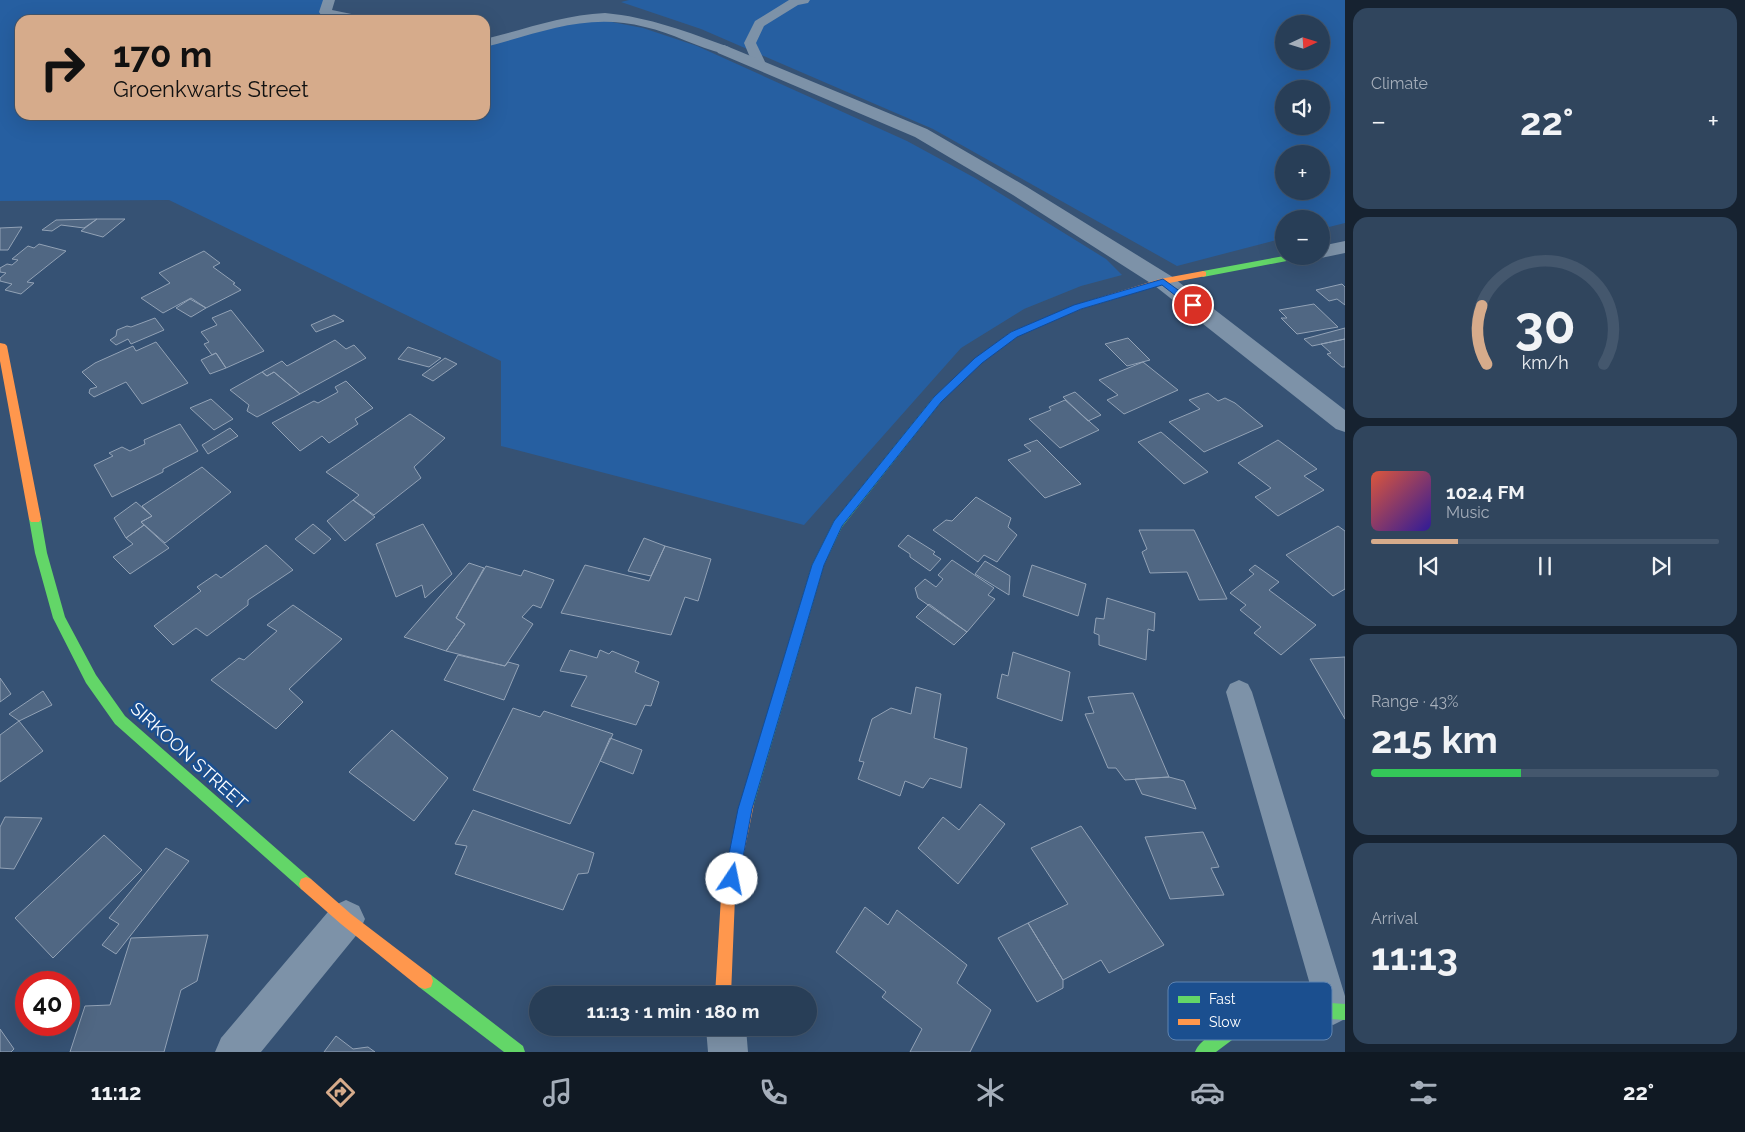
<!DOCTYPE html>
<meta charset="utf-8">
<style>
:root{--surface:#283e57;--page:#30455d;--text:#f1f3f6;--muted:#a5aeba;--line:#44576d;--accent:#d6ab8b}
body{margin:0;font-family:Raleway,sans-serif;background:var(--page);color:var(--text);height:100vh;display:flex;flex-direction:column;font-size:19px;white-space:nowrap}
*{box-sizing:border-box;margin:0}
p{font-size:16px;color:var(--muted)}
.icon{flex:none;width:28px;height:28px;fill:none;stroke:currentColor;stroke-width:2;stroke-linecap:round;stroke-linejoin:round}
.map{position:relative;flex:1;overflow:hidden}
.details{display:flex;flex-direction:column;gap:8px;padding:8px;background:#162230;width:400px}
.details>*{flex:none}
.hud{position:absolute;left:15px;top:15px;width:475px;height:105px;border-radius:15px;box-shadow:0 5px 20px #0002,0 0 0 1px var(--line);background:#d6ab8b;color:#111;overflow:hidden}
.needle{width:32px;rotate:86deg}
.buttons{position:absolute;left:1275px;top:15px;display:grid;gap:10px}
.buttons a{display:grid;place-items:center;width:55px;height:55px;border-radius:50%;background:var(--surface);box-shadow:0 5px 20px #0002,0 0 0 1px var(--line);font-size:25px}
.speed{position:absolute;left:15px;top:971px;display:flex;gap:10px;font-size:25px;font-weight:700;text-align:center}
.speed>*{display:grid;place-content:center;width:65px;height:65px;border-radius:50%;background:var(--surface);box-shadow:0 5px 20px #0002,0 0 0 1px var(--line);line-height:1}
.speed .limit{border:8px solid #d22;background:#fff;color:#111}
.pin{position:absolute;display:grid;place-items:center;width:42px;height:42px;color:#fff;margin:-21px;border:2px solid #fff;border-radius:50%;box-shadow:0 1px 5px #0007}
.me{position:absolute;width:55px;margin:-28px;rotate:11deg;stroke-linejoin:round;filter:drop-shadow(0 0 4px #0008)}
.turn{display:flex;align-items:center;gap:18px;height:105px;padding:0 15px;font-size:22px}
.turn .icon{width:65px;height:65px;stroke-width:2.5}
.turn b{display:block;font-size:35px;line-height:42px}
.big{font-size:38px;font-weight:700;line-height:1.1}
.details .card{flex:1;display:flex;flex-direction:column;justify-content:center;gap:8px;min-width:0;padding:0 18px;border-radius:15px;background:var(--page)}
.details .dial{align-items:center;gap:0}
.dial svg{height:130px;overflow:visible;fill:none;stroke:var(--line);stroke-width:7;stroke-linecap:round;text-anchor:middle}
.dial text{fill:var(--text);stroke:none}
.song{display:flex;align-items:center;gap:15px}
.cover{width:60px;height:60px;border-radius:8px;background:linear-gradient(135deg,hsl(10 70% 55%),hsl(250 70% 35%))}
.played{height:5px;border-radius:2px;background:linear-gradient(90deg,var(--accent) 25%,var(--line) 25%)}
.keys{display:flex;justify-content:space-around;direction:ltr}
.heat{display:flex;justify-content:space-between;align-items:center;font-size:28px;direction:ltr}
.charge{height:8px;border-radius:4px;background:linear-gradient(90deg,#34c759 43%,var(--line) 0)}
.trip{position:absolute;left:529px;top:986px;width:288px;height:50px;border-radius:25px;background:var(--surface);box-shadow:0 5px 20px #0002,0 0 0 1px var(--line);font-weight:700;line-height:50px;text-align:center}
.tabs{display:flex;height:80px;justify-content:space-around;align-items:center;background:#101923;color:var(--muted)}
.tabs .icon{width:35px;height:35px}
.tabs .selected{color:var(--accent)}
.tabs b{font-size:22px;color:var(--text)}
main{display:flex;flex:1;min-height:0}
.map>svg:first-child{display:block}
</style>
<main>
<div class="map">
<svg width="1345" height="1052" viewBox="0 0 1345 1052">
<rect width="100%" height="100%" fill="#365274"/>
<path fill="#265fa1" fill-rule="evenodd" d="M0,0H329L325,12L362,20H20V115H485V43L586,17L643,28L697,46L907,141L975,178L1106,259L1122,275L1081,286L1024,309L961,348L804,525L501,446V361L169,200L0,201Z
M629,0H1345V223L1321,229V219H1284V238L1177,266L933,129L701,29L621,2ZM1284,24H1321V61H1284ZM1284,89H1321V126H1284ZM1284,154H1321V191H1284Z"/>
<path fill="#506783" stroke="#92a2b6" d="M97,219H125L103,237L81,231Z
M97,219L84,228L61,225L52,231L42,230L56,220Z
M22,227L8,250H0V228Z
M39,244L66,251L27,282L34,283L21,294L5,290L12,284L0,281V278L6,273L0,272V268L7,264L12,265L18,260L12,259L28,246L34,248Z
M204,251L220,263L213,267L235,283L233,284L241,290L206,308L191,298L163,313L141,298L170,283L159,273Z
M1342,284L1345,287V305L1337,299L1329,301L1316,290Z
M190,299L206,308L191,317L176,308Z
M1314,304L1338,327L1297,334L1281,318H1287L1279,310Z
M231,310L264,351L226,368L216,353L212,355L204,344L209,342L201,332L217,325L212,318Z
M334,315L344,321L316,332L311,325Z
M155,318L164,330L131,344L128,339L116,345L110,340L116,336L117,330L127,326L131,327Z
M1345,328V339L1312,346L1304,339Z
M1128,338L1150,360L1127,366L1105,344Z
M1345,339V367H1342L1327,354L1331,353L1321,344Z
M335,340L346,349L354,345L366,358L300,394L274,372L267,376L262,372L282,361L287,366Z
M156,342L188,383L142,404L126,382L94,397L89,393L90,389L97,387L82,372L95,363L133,346L136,351Z
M408,347L441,358L429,367L398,359Z
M216,353L226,368L210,374L201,360Z
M445,358L457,364L433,381L422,375Z
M1143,362L1178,390L1124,414L1107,400L1118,395L1099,380Z
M262,372L267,376L274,372L300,394L257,417L247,411L249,405L230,390Z
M346,381L373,408L355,419L358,424L329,443L322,436L300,451L272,423L314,401L318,403L338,392L335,387Z
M1075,392L1101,415L1088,421L1063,397Z
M1208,393L1218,401L1225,398L1235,403L1263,426L1204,452L1169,422L1200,409L1189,400Z
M211,399L233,419L214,430L190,408Z
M1065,400L1099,430L1060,448L1029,419L1051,410L1049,407Z
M410,414L445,438L414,467L421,478L374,515L353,500L359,495L326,472Z
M180,424L198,451L163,469V472L112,497L94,465L113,456L109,453L122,447L130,451L145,444L144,440Z
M230,428L238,436L208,454L202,445Z
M1161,432L1208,472L1184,484L1138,442Z
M1037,440L1081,484L1045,498L1008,460L1031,451L1024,445Z
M1278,440L1317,469L1304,476L1324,490L1278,516L1255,497L1271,488L1238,463Z
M202,467L231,492L165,543L141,522L152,516L142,506Z
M976,497L1011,518L1008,527L1017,535L997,562L984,555L978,562L933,530L946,520L952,521Z
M353,500L375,517L345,541L327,521Z
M136,502L152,516L141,522L144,525L126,538L114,518Z
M313,524L331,539L314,554L295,539Z
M423,524L452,574L425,598L422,585L396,597L376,544Z
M144,525L169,548L130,574L113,557L133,544L126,538Z
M1338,526L1345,531V589L1333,596L1286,555Z
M1139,530H1194L1227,599L1199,600L1187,572L1150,573L1142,552L1147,549Z
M908,535L935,552L933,554L941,559L930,571L910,557V554L898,546Z
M644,538L665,546L651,576L628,571Z
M266,545L293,570L248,600V605L207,636L196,628L173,645L154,626L201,591L197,587L216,574L221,578Z
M665,546L711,559L698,601L685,597L671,635L561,613L585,565L649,581Z
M952,560L994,588L988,595L995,599L967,632L918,598L915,588L925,579L936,587L943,579L938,575Z
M985,561L1010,576L1009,595L975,574Z
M469,563L484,568L456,618L465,624L446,651L404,637Z
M1032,565L1086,584L1078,616L1023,596Z
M1255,565L1279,582L1269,590L1316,625L1281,655L1254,633L1261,627L1240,610L1246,605L1230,593L1254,574L1249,570Z
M486,566L521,576L524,570L554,580L541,608L533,605L522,617L533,624L505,666L446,651L465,624L456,618Z
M1107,598L1155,613L1154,631L1148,629L1146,660L1099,645V635L1094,633L1096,618L1104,619Z
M929,604L967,632L954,645L916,617Z
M293,605L342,639L289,689L303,702L276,729L211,680L239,658L244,660L277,631L267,625Z
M570,650L597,658L600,650L609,654L612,651L639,662L635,672L659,682L651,706L645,705L636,725L571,706L587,676L560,671Z
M1013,652L1070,672L1062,721L997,698L1002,674L1008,676Z
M458,655L505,666L508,662L519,665L504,700L444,680Z
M1345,657V719L1310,659Z
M0,678L11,694L0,702Z
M916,687L941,694L934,738L967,748L961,788L930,778L923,788L905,781L900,796L858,779L864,762L859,761L872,719L891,708L911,714Z
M43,691L52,705L19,721L9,714Z
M1133,693L1169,777L1125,780L1116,768H1108L1085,714L1094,713L1088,697Z
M513,708L540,717L544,711L613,734L570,824L473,790Z
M19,721L43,751L0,782V735Z
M392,730L448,778L414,821L349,772Z
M610,738L642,750L633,774L600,761Z
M1169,777L1184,781L1196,809L1142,794L1135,779Z
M980,804L1005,824L958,884L918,848L943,817L959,830Z
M473,810L594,853L588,873L578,874L563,910L455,874L467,846L455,844Z
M5,817L42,818L14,869L0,868V827Z
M1081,826L1164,945L1109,973L1101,960L1063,980L1028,923L1068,904L1031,848Z
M1203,832L1219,867L1211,868L1224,895L1170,899L1145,837Z
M104,835L142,870L53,958L15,918Z
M166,848L189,861L116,954L102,945L119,924L109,918Z
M865,907L888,925L897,910L967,965L957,983L991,1010L970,1052H910L922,1029L882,997L886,992L836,952Z
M1028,923L1063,980V988L1037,1002L998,938Z
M208,935L197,981L181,990L164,1052H70L85,1006L110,1005L131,938Z
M0,1029L14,1049L11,1052H0Z
M336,1036L353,1049L368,1047L375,1052H324Z"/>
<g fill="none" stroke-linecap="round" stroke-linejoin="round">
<path fill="#7d92a8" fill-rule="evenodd" d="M323,0H335L332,10L366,17L368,20H345L321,15L319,12Z
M789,0H810L808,3L798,5L764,26L756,43L766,64L764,67H754L744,43L755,21Z
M605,13C649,17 688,32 729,47L731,50L724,54C697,47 672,33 645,27C586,12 541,33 485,47V39C526,29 563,15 605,13Z
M1239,680L1248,684L1252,692L1345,996V1019L1333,1025L1322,1020L1317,1009L1226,692L1230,684Z"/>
<path fill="#7d92a8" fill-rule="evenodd" d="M724,45L927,129L1027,187L1171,276L1345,410V432L1336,429L1155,286L1013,195L915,137L718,53L716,50L718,47Z
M1345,241V253L1321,258L1314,256H1321V246Z
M346,900L359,906L365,919L359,932L261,1052H215L221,1038L333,906Z
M706,1028H746L748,1052H708Z"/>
<path fill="#63d668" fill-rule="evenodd" d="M1284,256H1301L1297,259L1203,277L1199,274L1203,271Z
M949,385L952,386L954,388L952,390L941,402L842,527L824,565L754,804L752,809L747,811L742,809L740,804L812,565L834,521L933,398L946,386Z
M35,515L39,516L41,519L47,553L65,617L96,675L125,716L311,879L313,884L311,889L306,891L301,889L115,724L86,683L53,618L35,553L29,519L31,516Z
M425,973L431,975L523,1046L525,1052H504L419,987L417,981L419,975Z
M1303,1001L1345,1004V1020L1303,1017L1274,1021L1240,1034L1216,1052H1195C1198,1044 1204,1040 1211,1035C1238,1013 1269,1004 1303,1001Z"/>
<path fill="#ff974d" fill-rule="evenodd" d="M1203,271L1206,272V276L1164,284L1081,309L1017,336L981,363L952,390H946L944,388L975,359L1011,332L1075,305L1160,279Z
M0,343L5,344L7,346L41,519L39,522H31L29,519L0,361Z
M747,797L752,799L754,804L735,897L731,995H715L721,897L740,804L742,799Z
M306,877L311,879L351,914L431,975L433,981L431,987L425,989L419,987L341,924L301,889L299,884L301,879Z"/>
</g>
<path fill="#1a73e8" stroke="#114b97" d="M1163,279L1196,303V307H1190L1162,285L1081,309L1017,337L982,363L941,402L842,526L824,565L752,809L739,879L737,884L732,887L726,884L724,879L738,809L812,565L834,521L934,397L975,358L1011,332L1074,305Z"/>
<g text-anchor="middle" stroke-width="5" stroke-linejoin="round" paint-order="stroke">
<g font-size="18" fill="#fff" stroke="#1b4f8f">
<text transform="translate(189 756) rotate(42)" y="6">SIRKOON STREET</text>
</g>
</g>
<rect x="1168" y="982" width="164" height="58" rx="8" fill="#1b4f8f" stroke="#5f84b1" stroke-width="1"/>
<rect x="1178" y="996" width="22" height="7" fill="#63d668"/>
<rect x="1178" y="1019" width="22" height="6" fill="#ff974d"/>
<g font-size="14" fill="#fff">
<text x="1209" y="1004">Fast</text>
<text x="1209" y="1027">Slow</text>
</g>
</svg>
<div class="buttons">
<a><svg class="needle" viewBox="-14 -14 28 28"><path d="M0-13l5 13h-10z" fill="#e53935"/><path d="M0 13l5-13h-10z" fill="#a5aeba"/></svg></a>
<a><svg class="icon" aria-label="sound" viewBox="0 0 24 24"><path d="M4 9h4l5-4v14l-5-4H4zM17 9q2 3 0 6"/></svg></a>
<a>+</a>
<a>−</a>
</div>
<div class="speed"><div class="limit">40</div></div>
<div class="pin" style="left:1193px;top:305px;background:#d93025"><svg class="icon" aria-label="arrive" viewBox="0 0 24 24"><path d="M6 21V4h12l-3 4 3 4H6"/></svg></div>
<svg class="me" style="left:732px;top:879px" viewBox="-20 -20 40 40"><circle r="19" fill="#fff"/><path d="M0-13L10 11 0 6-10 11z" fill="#1a73e8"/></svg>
<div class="trip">11:13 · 1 min · 180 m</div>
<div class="hud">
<div class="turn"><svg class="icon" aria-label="right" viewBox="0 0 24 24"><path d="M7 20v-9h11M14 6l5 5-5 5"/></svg><div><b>170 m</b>Groenkwarts Street</div></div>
</div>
</div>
<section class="details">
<div class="card"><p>Climate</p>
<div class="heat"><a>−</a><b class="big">22°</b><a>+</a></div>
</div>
<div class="card dial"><svg viewBox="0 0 100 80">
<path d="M14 69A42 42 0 1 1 86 69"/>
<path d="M14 69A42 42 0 0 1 11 33" stroke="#d6ab8b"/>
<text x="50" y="56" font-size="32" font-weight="700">30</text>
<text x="50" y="72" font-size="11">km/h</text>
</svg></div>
<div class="card">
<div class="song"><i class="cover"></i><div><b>102.4 FM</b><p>Music</p></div></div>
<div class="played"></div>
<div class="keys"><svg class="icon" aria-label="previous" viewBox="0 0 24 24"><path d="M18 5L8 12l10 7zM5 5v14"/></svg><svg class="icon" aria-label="pause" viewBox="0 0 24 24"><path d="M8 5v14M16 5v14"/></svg><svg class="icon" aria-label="next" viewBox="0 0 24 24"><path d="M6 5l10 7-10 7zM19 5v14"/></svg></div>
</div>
<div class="card"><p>Range · 43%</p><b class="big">215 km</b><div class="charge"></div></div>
<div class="card"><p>Arrival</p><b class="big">11:13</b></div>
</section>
</main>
<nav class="tabs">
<b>11:12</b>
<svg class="icon selected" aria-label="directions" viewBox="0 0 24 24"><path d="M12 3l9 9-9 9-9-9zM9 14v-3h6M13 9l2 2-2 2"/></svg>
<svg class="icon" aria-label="music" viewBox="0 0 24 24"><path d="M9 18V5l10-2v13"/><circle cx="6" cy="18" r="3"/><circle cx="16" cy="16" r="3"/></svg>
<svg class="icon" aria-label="phone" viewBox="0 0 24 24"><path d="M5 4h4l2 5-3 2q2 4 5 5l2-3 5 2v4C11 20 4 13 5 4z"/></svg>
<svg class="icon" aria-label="climate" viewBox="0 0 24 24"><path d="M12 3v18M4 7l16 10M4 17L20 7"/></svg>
<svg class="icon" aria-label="car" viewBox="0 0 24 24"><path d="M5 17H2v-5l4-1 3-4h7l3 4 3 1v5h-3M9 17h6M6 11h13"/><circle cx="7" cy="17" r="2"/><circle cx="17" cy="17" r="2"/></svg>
<svg class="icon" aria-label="filters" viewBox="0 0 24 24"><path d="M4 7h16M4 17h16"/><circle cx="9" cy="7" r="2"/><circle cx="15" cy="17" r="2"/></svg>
<b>22°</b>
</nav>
